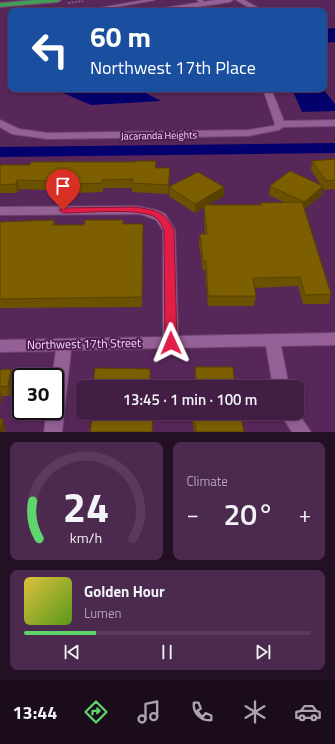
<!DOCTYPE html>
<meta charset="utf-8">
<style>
:root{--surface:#421d44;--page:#4c2a4f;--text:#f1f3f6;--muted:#aea2b2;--line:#5a3b5d;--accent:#5ed56c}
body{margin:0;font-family:"Titillium Web",sans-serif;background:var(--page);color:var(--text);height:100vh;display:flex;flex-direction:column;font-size:15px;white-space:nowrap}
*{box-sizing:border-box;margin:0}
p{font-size:13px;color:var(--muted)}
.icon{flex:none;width:22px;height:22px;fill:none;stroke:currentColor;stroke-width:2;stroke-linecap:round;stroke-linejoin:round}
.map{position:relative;height:432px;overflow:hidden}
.drawer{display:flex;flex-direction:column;gap:10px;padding:10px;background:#241025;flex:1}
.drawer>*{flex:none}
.top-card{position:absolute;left:8px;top:8px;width:319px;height:84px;border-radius:8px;box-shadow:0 2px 6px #0003,0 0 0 1px var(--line);background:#1a4fa0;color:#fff;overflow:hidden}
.speed{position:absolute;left:12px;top:368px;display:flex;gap:8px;font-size:20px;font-weight:700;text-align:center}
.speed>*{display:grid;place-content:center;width:52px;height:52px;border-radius:50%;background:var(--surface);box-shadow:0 2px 6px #0003,0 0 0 1px var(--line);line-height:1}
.speed .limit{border:2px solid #111;border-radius:6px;background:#fff;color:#111}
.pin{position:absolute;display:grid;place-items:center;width:34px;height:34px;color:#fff;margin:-41px -17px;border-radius:50% 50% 50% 0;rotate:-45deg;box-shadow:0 0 4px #0007}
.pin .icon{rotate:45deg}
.me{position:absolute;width:44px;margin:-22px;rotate:359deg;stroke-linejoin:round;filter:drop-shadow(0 0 3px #0008)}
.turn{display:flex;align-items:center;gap:14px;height:84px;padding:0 16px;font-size:18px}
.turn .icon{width:52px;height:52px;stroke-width:2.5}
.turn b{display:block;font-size:28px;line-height:34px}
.big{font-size:30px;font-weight:600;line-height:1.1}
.drawer .card{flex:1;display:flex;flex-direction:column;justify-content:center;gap:6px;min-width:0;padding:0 14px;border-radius:8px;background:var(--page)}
.drawer .dial{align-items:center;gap:0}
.dial svg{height:104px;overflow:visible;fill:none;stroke:var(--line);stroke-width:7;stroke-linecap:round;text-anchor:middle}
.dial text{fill:var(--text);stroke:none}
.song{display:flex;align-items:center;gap:12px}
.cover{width:48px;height:48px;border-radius:6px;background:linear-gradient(135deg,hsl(50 70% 55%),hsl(90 70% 35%))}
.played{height:4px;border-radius:2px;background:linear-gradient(90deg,var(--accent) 25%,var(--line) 25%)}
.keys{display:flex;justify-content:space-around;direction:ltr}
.heat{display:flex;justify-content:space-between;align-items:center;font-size:22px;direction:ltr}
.drawer .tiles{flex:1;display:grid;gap:10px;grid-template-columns:1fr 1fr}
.card:last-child{grid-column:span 2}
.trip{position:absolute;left:76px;top:380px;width:228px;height:40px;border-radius:8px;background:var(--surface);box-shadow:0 2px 6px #0003,0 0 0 1px var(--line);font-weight:600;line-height:40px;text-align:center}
.tabs{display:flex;height:64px;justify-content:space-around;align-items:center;background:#1a0c1b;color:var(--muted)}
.tabs .icon{width:28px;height:28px}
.tabs .on{color:var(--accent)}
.tabs b{font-size:18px;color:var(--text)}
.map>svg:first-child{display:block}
</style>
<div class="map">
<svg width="335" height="432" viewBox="0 0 335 432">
<rect width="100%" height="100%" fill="#58275a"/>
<path fill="#04006d" d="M335,28V42L324,43V29Z
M54,89H138L161,101L91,105Z
M292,89H323L335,104V111L302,112Z"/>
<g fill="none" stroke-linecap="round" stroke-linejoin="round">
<path fill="#04006d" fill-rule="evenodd" d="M335,143V153L0,157V147Z"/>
<g stroke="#704572" stroke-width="2">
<path id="service" d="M145,0H155L93,11H82Z
M197,0H202L207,4L203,5Z"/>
</g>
<g stroke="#704572" stroke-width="2">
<path id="minor" d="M216,0H233L230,2L171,11H153L157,9Z
M236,0H244L264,11H255Z
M263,89H271L284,121L335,120V126L283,127L279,130L248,136L48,139L12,134L0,127V120L19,129L48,133L248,130L273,126L275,124Z
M136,206L156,210L165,214L175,230L178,336L335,333V345L281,346L289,387H273L266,346L71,350L62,432H44L47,411H55V377H52L56,351L0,352V340L163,337V230L156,220L141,214L0,215V207Z
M297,412L311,432H292L280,413Z"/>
</g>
<g stroke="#704572" stroke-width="2">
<path id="trunk" d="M34,0H61L58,2L0,7V3Z"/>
</g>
<path stroke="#926894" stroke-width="1.5" stroke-dasharray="2 1.5" stroke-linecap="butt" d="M68,3L83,1"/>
<use href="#service" fill="#956096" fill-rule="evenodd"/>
<use href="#minor" fill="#956096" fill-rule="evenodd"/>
<use href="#trunk" fill="#459c56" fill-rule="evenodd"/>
</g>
<path fill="#6c5100" d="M335,159V189L324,190L323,188L322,195L304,209L331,294L329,304H303L298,286L254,288L256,296L254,306H208L205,270H203L199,244L200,234H205L204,215V207L195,213L169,196V187H224V196L207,205H260V203H286L269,195L270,186L321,185L311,170L312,161Z
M156,161V168L170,177L168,194L132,192V188H103V192L47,194V190L19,189L17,193H0V165H30Z
M54,220L55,225L143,224L142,307L0,308V222Z
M195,367L235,387H196L195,377Z
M0,370L13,379L10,396H2L0,405Z
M188,413H238L239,417L244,432H194L192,419H188Z"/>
<path fill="#584200" d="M170,168V177L168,194V185Z
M17,180L19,189L17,193L16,184Z
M323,186L322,195L302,211L304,202Z
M224,187V196L195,213V204Z
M11,369L13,379L10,396L8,386Z
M0,390L2,396L0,405Z
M3,419L5,429V432H0Z"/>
<path fill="#7d5e00" stroke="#584200" d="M335,159V180L326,181L312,161Z
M137,161H156L155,168H170L168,185L132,183L133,179L102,180V183L46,185L47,181L17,180L16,184L0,185V165H30L31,162H136Z
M290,171L323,186L304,202L270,186Z
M198,172L224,187L195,204L169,187Z
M302,202L331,294L305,295L300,277L253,278L256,296H208L206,261H203L200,234H207L204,205H261L260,203Z
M54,220L53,225H84L85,220H123V224H143L142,297L0,299V222Z
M195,367H233L235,387H197Z
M95,368L150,369V387H93Z
M11,369L8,386L0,387V370Z
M100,413H149L148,418H153L152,432H90L92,418H99Z
M193,413H238L239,417L241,416L244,432H196Z
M0,419H3L0,432Z"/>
<path fill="#e11d48" stroke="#92132f" d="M136,207C156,211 164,210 174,230L177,343L175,346H167L165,343L164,230C161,224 159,219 153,216C136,208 84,213 63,213L59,210L63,208Z"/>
<g text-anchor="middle" stroke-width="4" stroke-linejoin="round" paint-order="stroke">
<g font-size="10" fill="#f9dbf9" stroke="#4c1c4e">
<text transform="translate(159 135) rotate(-1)" y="4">Jacaranda Heights</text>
</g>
<g font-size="12" fill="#f9dbf9" stroke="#4c1c4e">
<text transform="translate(84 344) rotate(-1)" y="4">Northwest 17th Street</text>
</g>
</g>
</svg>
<div class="speed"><div class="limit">30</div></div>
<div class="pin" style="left:63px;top:210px;background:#d93025"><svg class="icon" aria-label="arrive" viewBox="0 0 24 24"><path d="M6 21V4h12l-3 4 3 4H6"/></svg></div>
<svg class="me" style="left:171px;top:343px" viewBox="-20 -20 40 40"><path d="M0-17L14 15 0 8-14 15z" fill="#e11d48" stroke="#fff" stroke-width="4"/></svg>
<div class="trip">13:45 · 1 min · 100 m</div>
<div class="top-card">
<div class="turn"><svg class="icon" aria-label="left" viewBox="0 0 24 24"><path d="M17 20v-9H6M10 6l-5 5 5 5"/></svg><div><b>60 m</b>Northwest 17th Place</div></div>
</div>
</div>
<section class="drawer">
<div class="tiles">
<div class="card dial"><svg viewBox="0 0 100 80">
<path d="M14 69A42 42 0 1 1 86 69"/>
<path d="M14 69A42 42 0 0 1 9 40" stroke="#5ed56c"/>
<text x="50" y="56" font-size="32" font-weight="700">24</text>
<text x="50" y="72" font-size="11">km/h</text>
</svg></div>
<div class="card"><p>Climate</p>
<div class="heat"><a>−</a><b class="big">20°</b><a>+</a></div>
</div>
<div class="card">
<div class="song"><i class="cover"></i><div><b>Golden Hour</b><p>Lumen</p></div></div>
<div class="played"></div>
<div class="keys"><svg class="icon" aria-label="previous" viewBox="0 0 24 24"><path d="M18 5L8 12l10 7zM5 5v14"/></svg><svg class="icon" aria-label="pause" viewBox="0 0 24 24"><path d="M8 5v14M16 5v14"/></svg><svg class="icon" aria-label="next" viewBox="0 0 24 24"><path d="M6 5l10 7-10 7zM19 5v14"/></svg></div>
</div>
</div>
</section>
<nav class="tabs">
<b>13:44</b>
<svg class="icon on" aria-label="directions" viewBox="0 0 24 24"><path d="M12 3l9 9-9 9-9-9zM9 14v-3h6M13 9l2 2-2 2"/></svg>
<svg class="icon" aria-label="music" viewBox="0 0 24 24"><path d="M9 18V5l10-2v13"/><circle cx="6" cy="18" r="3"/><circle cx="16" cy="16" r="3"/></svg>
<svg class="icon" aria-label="phone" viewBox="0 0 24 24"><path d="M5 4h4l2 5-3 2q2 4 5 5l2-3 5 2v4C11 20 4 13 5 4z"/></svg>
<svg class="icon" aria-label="climate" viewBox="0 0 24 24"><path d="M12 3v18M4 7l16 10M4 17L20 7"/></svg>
<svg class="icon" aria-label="car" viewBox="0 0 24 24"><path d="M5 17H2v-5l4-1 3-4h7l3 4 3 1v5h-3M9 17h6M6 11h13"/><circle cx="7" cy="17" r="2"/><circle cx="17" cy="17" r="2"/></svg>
</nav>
